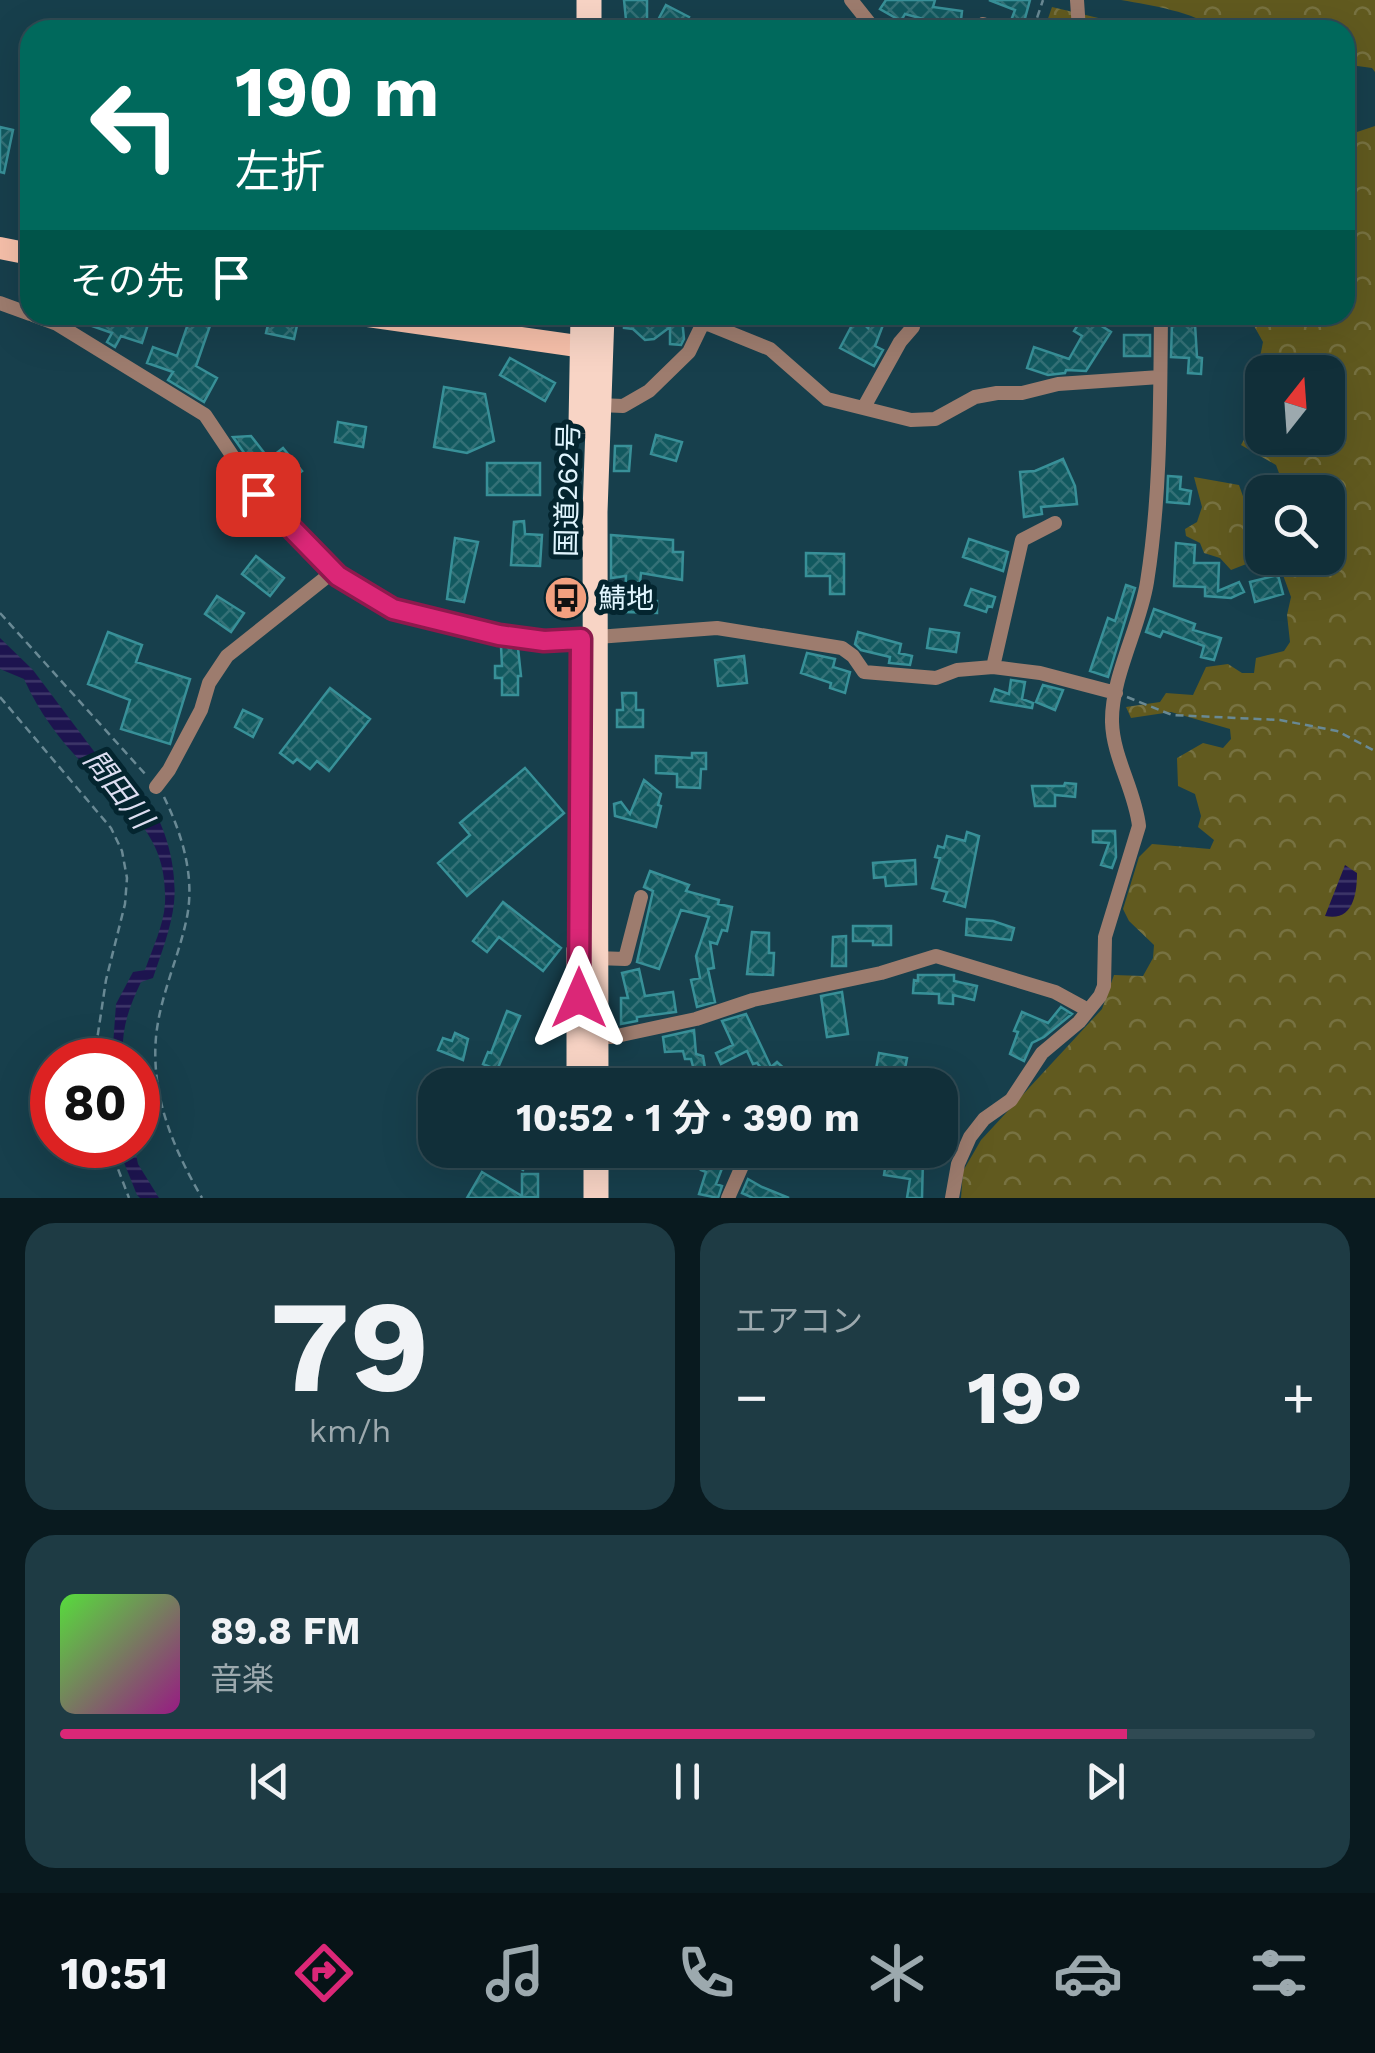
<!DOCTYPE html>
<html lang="ja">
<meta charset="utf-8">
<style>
:root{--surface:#112f39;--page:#1e3b44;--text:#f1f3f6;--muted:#9ca9ae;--line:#304a53;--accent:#db2777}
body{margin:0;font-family:"Work Sans","Noto Sans JP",sans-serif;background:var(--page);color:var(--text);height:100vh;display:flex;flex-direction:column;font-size:38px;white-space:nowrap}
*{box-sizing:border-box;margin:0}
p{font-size:32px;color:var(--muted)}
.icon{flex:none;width:55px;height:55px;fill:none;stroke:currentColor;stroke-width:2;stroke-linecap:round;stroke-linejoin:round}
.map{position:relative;height:1198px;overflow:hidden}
.sheet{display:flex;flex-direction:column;gap:25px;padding:25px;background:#091a1f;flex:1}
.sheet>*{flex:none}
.banner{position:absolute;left:20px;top:20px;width:1335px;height:305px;border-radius:30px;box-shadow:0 10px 40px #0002,0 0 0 2px var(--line);background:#00695c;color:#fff;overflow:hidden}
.needle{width:65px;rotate:17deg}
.controls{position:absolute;left:1245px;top:355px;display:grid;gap:20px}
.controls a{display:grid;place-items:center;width:100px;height:100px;border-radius:20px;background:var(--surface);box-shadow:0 10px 40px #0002,0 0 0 2px var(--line);font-size:50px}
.speed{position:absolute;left:30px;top:1038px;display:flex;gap:20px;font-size:50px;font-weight:700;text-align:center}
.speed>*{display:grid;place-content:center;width:130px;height:130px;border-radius:50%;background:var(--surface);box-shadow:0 10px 40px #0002,0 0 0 2px var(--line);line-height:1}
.speed .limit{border:15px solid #d22;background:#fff;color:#111}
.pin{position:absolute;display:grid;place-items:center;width:85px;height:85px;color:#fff;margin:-42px;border-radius:20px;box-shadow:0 5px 15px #0006}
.me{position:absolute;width:110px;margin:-55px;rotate:0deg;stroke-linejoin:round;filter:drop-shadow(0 0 8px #0008)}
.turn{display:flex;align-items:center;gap:35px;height:210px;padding:0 50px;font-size:45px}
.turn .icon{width:130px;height:130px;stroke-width:2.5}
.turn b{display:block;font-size:70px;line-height:85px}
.then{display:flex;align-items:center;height:95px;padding:0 50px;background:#0003;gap:20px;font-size:38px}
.big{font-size:75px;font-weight:700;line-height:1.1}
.sheet .card{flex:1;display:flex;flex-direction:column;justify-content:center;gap:15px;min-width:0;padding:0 35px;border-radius:30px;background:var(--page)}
.sheet .dial{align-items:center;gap:0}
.dial b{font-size:130px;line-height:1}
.song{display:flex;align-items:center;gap:30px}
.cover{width:120px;height:120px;border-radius:15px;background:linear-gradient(135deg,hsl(110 70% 55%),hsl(310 70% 35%))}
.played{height:10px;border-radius:5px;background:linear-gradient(90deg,var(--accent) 85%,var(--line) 85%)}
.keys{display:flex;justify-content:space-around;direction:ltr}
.heat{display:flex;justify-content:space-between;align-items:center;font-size:55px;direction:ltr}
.sheet .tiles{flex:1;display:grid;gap:25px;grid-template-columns:1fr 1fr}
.card:last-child{grid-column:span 2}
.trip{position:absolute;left:418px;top:1068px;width:540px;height:100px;border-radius:30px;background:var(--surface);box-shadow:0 10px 40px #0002,0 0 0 2px var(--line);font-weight:700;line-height:100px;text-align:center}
.tabs{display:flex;height:160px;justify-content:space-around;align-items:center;background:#071317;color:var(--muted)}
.tabs .icon{width:70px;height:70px}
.tabs .on{color:var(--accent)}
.tabs b{font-size:45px;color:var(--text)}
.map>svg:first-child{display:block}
</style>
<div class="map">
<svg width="1375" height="1198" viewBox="0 0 1375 1198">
<defs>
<pattern id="forest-crowns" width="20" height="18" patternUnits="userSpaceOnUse" patternTransform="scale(2.5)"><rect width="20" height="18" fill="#615a1f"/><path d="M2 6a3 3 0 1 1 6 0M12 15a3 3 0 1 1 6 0" fill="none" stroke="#777241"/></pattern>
<pattern id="water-rules" width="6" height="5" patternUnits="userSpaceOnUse" patternTransform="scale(2.5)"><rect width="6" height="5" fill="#1d144f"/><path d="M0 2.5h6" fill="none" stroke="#3e3769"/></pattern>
<pattern id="building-cross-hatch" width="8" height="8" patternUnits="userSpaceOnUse" patternTransform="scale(2.5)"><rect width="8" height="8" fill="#12595f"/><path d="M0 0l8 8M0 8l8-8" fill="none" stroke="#347177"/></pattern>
</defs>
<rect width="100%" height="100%" fill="#173f4c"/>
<path fill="url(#forest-crowns)" d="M1121,0H1375V72L1372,68L1350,65L1345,68V30H1219C1191,11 1154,6 1121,0Z
M1052,7L1149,30H1044Z
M1345,120L1357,132L1375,126V1198H961L963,1171L981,1140L1102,1009L1114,975L1143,976L1153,958L1154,945L1129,921L1123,909L1139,857L1152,844L1210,849L1214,840L1198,827L1201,816L1195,794L1178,786L1177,758L1203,743L1223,748L1231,739L1230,729L1171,712L1131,718L1126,707L1160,702L1166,693L1193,695L1206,667L1228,664L1242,673H1254L1256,658L1284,651L1290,642L1287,615L1291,597L1279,564L1259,559L1231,570L1220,558L1204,553L1200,543L1186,536L1185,529L1197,522L1202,507L1194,477L1239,485L1245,502L1262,512V558H1328V492H1286L1276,465L1241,445L1248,432L1262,416V438H1328V372H1262V387L1255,382L1263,342L1248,315H1345Z"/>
<path fill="url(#water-rules)" d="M0,638L33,670L105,766C155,782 179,855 174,903C171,929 161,954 153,978L141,982C128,1009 121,1030 123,1060H112L116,1004L133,972L145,970C152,949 164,925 165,903C168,834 128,812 86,767C59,739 40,714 24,679L0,669Z
M1345,865L1357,873C1357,894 1353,922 1325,916Z
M117,1145H134L138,1164L159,1198H140L137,1195Z"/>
<path fill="url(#building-cross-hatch)" stroke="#389098" stroke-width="2.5" d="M624,0H647V30H627Z
M886,0H935L933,7L962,11L960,29L905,14L901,21L880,9Z
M989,0H1030L1024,22L1012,18L1015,10Z
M666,5L689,17L682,30L658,20Z
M0,127L13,130L4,173L0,172Z
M97,315L115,321L117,315H151L142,343L121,336L115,347L107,342L112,333L64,316Z
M191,315L213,317L196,366L217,378L204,402L168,380L173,372L147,363L153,347L177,356Z
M624,315H686L682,318L684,339L681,345L670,344V327L654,339L645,340L633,329L624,328Z
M1084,315L1111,332L1086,371L1066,370L1065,373L1048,375L1027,368L1034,347L1069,359L1082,336L1074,331Z
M270,316L298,321L294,339L266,333Z
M857,317L868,328L871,320L883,325L875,346L883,350L874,366L840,348L851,327L849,325Z
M1172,321L1195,324L1197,357L1202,358L1201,374L1188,373L1189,358L1171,357Z
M1124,335H1150V356H1124Z
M510,358L555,383L545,401L500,375Z
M444,387L485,394L494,441L467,453L434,447Z
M338,422L366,427L363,447L335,442Z
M656,435L682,442L676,461L651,454Z
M251,436L269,459L283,448L302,471L273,494L233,437Z
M615,446H631L629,471H614Z
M1063,459L1075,486L1077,504L1041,507L1042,514L1024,517L1020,472L1035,471Z
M487,463H540V495H487Z
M1168,476L1181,477L1180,489L1191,491L1189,504L1167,502Z
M524,521L525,534L542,535L540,566L511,565L514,522Z
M611,535L673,540V552H683L682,580L641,573L639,593H649L648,601H657V613L624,612L626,576L611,578Z
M455,538L478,542L464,602L447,599Z
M969,539L1008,552L1003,571L963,557Z
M1176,543L1195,545L1194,563H1219L1218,591L1239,582L1244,592L1231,598L1205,596V587L1174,586Z
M806,553L844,554V594H830V576H806Z
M256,556L284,578L270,596L242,574Z
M1278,575L1283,594L1255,602L1250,582Z
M1126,585L1135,588L1108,677L1090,671L1108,618L1115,621Z
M971,589L995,597L992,607L988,606L986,612L965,605Z
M217,596L244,613L231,632L205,614Z
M1154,609L1195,624L1193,630L1221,638L1214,660L1201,657L1204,646L1163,631L1160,637L1146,632Z
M930,629L959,633L956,652L927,648Z
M108,632L142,645L136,662L190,679L170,744L121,729L130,700L88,684Z
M858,632L901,644L899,653L912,656L910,665L889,663L890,657L861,650L855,644Z
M501,646L518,648L521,676H518V695H502V678H495V666H502Z
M807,653L835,659L833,667L850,672L845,693L830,688L831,683L801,673Z
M744,656L747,683L718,686L715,660Z
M1011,680L1025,682L1022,699L1033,703L1032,708L991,701L995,689L1009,694Z
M1043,685L1063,690L1055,710L1036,702Z
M330,688L370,719L329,771L317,761L310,769L297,759L293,763L280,753Z
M622,693H636V710H643V727H617V710H623Z
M243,710L262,719L253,737L235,727Z
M692,753H706V769H701L700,788L677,787V774L656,773V756L692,758Z
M525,768L564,813L467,896L438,863L470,835L460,823Z
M644,780L661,794L658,805L661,806L656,827L615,816L614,804L621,802L630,814Z
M1065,783L1076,784L1075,797L1055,795V806H1035L1032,786H1064Z
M1093,831H1115L1116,857L1112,868L1101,865L1109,843L1093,842Z
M967,832L979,836L965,907L944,901L947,892L932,888L940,858L935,857L938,846L944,848L947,836L965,841Z
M915,860L916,884L886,886L885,877L874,878L873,863Z
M650,871L689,885L686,891L719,900L718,904L732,907L727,931L722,930L717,944L710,942L714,968L708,969L715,1002L697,1007L691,980L700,978L696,956L709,917L681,910L659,969L637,962L653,891L644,887Z
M503,902L561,948L543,971L499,937L487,952L473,941Z
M967,919L993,921L1014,928L1011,940L966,935Z
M853,926H891V945H873V941H853Z
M752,932L769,933V953H774L773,975L747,974Z
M846,936V966H832L833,937Z
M639,969L645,996L673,992L676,1012L637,1017V1021L621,1024V998H628L622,973Z
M918,975H954V981L977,986L974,1000L953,995V1004L939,1003V994L913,993L914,980L918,981Z
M842,992L848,1034L827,1037L821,996Z
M1061,1007L1072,1014L1044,1037L1032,1043L1024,1061L1010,1054L1018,1032L1014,1031L1022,1012L1048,1023Z
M507,1011L520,1016L497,1070L483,1064L488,1052L491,1053Z
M746,1014L771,1067L777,1062L802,1085H775L757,1063L753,1064L747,1051L721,1064L716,1053L733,1045L722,1021Z
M694,1030L696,1054L703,1056L705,1068L694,1070L691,1059H685L683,1051L665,1052L663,1037Z
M455,1033L468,1039L463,1060L438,1050L443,1038L452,1041Z
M879,1053L907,1058L902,1085H891L893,1077L875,1074Z
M510,1068L540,1085H500Z
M493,1150H537L523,1170Z
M709,1150H729L716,1184L722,1186L718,1198L699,1194L706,1172L701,1170Z
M887,1156L923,1159L922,1198H907L910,1179L884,1175Z
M482,1172L522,1196V1174H538V1197L467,1198Z
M748,1179L762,1187L789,1198H753L742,1193Z"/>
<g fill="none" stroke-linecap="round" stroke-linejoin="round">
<path stroke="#698994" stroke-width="2.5" stroke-dasharray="8 5" stroke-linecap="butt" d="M1033,30L1043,0
M0,613L146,775
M0,697L111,828L122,851L127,878L125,904L106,980L94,1060
M1127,697L1172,715L1280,720L1337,731L1375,751
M164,797C182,834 195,876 187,917C179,957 160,995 156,1037C151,1096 173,1148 202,1198
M109,1145L129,1198"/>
<path stroke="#9d7c6e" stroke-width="14" d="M851,0L875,30
M1077,0L1079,30
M975,30L983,24L999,30
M0,303L30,314
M33,315L57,324L205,415L258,494L338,575
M599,405L623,406L649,391L689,352L702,325L708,324L770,349L827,399L911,420L935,419L975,397L997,393H1022L1058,384L1160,377
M864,407L900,342L913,327
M993,667L1022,540L1055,523
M156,787L169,770L201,710L209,683L227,656L329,575L346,578L393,609L499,635L544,641L717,628L842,648L853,656L864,672L936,678L957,670L993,667L1040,673L1116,693
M596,958L625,959L641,897
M590,1037H612L696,1019L753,1000L881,973L936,956L1055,992L1088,1010
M728,1198L749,1150
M952,1198L958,1164L970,1137L984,1119L1011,1100L1042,1053L1079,1022L1100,996L1104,986L1105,937L1139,826C1135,790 1113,758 1112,722C1111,678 1140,627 1147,582C1161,494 1160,404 1161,315"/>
<path stroke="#f7c0aa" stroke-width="22" d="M0,248L30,254
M361,315L598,349"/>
<path stroke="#f8d4c5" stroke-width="25" d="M589,30V0
M581,425L583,315
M579,1085V950
M596,1085L595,512L602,315
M596,1198V1150"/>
</g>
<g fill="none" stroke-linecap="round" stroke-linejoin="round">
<g stroke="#8e194d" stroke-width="25">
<path id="route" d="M258,494L338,576L393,609L499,635L544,641L581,639L579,998"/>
</g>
<use href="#route" stroke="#db2777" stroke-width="18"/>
</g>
<defs>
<g id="bus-disc" transform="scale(2.25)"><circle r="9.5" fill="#f2a07f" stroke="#04252f"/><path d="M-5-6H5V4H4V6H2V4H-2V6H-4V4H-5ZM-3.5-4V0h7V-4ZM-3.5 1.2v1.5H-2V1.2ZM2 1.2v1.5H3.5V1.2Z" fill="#111"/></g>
</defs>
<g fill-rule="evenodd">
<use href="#bus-disc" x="566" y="598"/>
</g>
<g text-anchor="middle" stroke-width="10" stroke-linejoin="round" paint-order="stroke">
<g font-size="28" fill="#e0f5fe" stroke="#04252f">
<text transform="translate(567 490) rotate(-89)" y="10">国道262号</text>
</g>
<g font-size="28" fill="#e0f5fe" stroke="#04252f" text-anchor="start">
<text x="598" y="608">鯖地</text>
</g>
<g font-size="30" font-style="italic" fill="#dcddf0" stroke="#04252f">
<text transform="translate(118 789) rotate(52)" y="10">問田川</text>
</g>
</g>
</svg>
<div class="controls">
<a><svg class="needle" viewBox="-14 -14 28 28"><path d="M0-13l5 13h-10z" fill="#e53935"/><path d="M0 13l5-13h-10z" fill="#9ca9ae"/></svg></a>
<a><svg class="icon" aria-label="search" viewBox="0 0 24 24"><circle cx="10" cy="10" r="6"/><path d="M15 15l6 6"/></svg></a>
</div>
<div class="speed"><div class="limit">80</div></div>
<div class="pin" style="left:258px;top:494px;background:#d93025"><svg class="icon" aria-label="arrive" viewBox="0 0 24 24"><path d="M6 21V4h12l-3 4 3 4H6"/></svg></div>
<svg class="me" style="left:579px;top:998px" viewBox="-20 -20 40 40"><path d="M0-17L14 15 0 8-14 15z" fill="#db2777" stroke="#fff" stroke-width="4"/></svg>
<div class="trip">10:52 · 1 分 · 390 m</div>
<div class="banner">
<div class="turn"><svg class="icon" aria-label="left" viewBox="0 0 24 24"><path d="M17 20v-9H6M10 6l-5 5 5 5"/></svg><div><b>190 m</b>左折</div></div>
<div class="then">その先<svg class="icon" aria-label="arrive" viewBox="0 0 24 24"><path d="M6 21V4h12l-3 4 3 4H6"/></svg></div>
</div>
</div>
<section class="sheet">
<div class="tiles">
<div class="card dial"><b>79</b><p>km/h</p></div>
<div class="card"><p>エアコン</p>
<div class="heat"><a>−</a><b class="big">19°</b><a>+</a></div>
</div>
<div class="card">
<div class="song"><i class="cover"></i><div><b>89.8 FM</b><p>音楽</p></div></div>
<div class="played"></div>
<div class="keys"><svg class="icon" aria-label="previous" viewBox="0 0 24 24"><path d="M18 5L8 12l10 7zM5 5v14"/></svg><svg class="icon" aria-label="pause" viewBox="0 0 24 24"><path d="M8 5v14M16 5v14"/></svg><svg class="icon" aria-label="next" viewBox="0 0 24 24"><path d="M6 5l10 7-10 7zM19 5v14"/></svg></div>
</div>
</div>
</section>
<nav class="tabs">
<b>10:51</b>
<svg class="icon on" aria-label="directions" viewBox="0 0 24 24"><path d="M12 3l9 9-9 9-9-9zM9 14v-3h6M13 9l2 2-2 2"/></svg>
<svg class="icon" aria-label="music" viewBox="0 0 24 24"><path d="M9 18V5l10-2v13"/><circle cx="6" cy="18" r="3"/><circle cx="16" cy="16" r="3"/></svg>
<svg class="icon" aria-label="phone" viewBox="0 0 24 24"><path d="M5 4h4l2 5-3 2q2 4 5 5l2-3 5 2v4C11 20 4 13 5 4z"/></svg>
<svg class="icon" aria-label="climate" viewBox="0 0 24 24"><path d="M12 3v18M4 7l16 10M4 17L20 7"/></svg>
<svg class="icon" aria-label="car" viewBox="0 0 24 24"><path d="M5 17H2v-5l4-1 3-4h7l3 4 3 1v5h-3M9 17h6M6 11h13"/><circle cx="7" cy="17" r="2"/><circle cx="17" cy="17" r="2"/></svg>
<svg class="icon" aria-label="filters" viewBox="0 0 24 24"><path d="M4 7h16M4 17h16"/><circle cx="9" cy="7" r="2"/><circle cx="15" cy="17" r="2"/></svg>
</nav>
